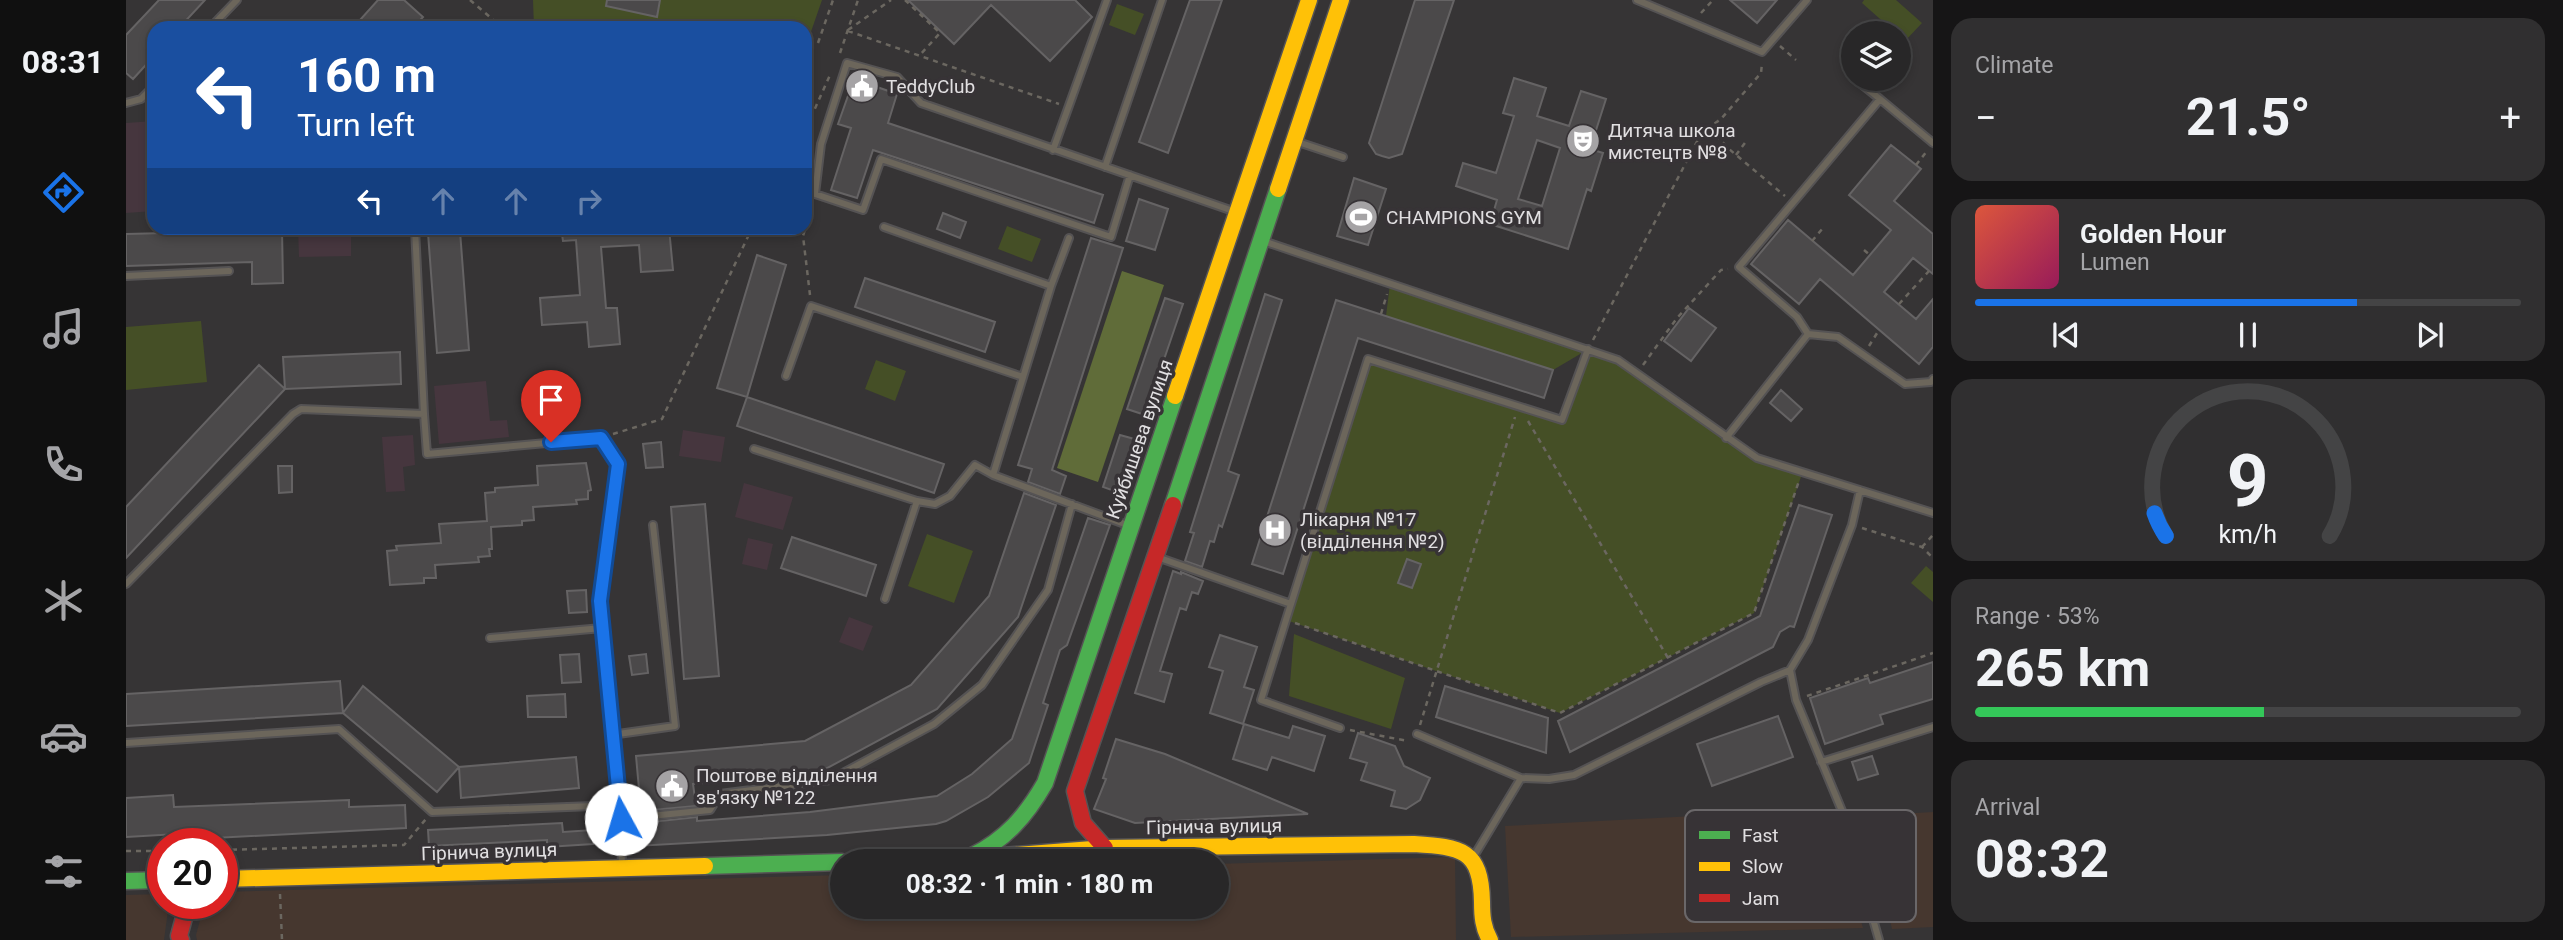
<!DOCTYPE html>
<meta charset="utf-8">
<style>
:root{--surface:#282728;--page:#302f30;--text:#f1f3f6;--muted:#a5a5a8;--line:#444445;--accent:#1a73e8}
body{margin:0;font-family:Roboto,sans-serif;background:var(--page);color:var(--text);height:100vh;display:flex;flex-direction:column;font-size:26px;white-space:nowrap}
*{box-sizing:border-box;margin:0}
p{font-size:23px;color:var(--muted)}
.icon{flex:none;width:38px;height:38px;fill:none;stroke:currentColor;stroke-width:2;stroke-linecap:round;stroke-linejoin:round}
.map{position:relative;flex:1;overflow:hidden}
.side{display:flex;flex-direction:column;gap:18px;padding:18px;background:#161516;width:630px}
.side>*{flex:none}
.top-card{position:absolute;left:21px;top:21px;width:665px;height:214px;border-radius:21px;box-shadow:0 4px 10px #0003,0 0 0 2px var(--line);background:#1a4fa0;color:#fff;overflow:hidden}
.fabs{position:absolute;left:1715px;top:21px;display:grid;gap:14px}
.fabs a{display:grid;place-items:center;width:70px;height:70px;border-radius:50%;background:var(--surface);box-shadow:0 4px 10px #0003,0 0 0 2px var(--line);font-size:35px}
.speed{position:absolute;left:21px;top:828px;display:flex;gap:14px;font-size:35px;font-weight:700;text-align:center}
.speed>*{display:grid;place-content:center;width:91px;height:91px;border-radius:50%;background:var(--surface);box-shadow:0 4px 10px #0003,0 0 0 2px var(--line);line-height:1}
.speed .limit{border:10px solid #d22;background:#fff;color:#111}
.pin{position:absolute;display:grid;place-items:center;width:60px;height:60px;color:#fff;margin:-72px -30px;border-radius:50% 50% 50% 0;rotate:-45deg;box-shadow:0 0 7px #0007}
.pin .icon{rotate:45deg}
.me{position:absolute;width:77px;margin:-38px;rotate:354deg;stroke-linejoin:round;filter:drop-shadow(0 0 5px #0008)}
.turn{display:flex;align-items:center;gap:24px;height:147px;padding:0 35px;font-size:32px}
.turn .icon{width:91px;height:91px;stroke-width:2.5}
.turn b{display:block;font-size:49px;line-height:60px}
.lanes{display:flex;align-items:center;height:66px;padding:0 35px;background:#0003;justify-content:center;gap:35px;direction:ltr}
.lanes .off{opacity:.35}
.big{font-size:52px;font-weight:700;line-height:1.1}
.side .widget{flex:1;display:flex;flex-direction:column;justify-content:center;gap:10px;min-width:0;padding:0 24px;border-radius:21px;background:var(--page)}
.side .dial{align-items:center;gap:0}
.dial svg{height:182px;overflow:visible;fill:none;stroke:var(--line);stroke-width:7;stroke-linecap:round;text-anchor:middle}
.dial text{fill:var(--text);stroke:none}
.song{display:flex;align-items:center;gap:21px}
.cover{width:84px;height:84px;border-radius:10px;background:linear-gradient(135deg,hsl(10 70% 55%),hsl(330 70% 35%))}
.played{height:7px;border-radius:4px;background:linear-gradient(90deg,var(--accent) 70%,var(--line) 70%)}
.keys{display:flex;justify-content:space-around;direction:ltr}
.heat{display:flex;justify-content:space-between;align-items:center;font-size:38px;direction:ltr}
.charge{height:10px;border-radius:5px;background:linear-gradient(90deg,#34c759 53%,var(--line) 0)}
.trip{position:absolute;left:704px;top:849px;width:399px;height:70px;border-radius:35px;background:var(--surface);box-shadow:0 4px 10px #0003,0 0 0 2px var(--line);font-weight:700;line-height:70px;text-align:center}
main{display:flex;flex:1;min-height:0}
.tabs{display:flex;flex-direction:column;width:126px;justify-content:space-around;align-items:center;background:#101010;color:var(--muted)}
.tabs .icon{width:49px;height:49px}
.tabs .selected{color:var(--accent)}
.tabs b{font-size:32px;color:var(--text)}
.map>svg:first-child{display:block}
</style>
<main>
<nav class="tabs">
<b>08:31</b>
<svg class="icon selected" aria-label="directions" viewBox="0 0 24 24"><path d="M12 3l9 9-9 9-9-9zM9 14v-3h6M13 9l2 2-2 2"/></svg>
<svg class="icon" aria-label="music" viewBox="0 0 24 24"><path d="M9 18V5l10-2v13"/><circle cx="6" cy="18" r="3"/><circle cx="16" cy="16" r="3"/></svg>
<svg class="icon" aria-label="phone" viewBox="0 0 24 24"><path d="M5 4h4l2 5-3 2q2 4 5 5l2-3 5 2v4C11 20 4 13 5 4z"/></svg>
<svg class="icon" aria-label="climate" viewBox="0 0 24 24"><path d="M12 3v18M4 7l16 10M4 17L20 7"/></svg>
<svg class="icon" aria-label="car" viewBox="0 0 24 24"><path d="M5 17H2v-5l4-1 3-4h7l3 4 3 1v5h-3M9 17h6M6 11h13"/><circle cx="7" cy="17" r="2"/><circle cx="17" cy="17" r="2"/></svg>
<svg class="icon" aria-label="filters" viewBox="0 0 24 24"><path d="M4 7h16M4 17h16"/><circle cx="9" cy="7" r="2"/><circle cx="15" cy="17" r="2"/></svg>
</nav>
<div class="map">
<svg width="1807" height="940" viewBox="0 0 1807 940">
<rect width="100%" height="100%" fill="#363435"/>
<path fill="#46372f" d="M1702,809L1737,928L1385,937L1379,826Z
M1807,812V927L1766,929L1740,816Z
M1329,857L1330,940H71L70,935L76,913L84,903H96V892L716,875V906H1090V864Z
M37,894V903H43L38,940H0V895Z"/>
<path fill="#46363e" d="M28,121V211L0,213V123Z
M172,228H225V256L173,257Z
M360,381L364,421L381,420L383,437L313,444L308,386Z
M557,430L599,437L595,462L553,456Z
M287,435L289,465L277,467L279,491L260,492L256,437Z
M618,483L667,497L657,530L609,517Z
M622,538L647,544L641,570L616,564Z
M723,617L747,626L737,651L713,642Z"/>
<path fill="#454f26" d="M407,0H696L679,49V28H408Z
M1738,0H1770L1796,23L1779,41L1736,3Z
M991,4L1018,14L1009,35L983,25Z
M881,226L915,239L906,262L872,249Z
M1264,284L1492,360L1631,458L1677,471L1628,613L1434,713L1160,620L1242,359L1436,420L1461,350L1427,370L1260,316Z
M75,321L81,382L0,390V327Z
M750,360L780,371L769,401L739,389Z
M801,534L847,551L828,603L782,586Z
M1800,566L1807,572V602L1785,583Z
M1168,634L1279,678L1265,729L1163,696Z"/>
<path fill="#606c39" d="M996,271L1038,285L972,482L931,468Z"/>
<path fill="#4b494a" stroke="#656364" stroke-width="2" fill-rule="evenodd" d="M33,0H79L53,28H28V56L7,79L0,73V35Z
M252,0H278L297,17L287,28H242L234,20Z
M481,0H534L531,17L480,6Z
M782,0H949L966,17L924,61L865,5L828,44Z
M1064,0H1096L1042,153L1013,142Z
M1289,0H1328L1276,154L1263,158L1256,156L1250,154L1243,143Z
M1604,0H1651L1631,23Z
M1388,78L1420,88L1411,116L1443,126L1455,91L1480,99L1464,149L1477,153L1465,191L1461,189L1442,249L1364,224L1371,200L1330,186L1337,163L1370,173L1388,116L1377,113ZM1411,140L1434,148L1416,206L1392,199Z
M728,79L771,94L762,123L977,195L968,223L747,150L731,198L705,190L725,128L712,124Z
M1765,145L1795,169L1768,201L1807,234V274L1787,258L1758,292L1790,319L1807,299V347L1793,364L1694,279L1673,304L1625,264L1662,220L1727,275L1765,230L1723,195Z
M1228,178L1260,189L1242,245L1211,236Z
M1013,199L1042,209L1029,250L1000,241Z
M817,213L840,222L834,238L811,229Z
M435,228H543L547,270L515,272L513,245L475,247L480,308H491L494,344L463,347L461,322L416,325L414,298L454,295L450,240L437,241Z
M156,230L157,283L126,284V262L0,266V234Z
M334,231L343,350L311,353L302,233Z
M965,238L997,248L926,470L940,476L934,494L902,482L906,469L892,465Z
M631,255L660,265L621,397L591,388Z
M739,278L869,322L859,352L729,307Z
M1139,294L1156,300L1102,471L1113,475L1096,527L1093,525L1088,542L1084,541L1076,567L1059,561L1068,533L1064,532Z
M1039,298L1057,304L1019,415L1001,409Z
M1210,300L1427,370L1418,398L1232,338L1157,574L1126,564Z
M1563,308L1590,328L1565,361L1538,341Z
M274,352L275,384L159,389L157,357Z
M133,365L159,389L0,558V507Z
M1655,390L1676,409L1665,421L1644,403Z
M621,397L818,464L808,493L611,426Z
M994,435L1012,440L994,493L977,487Z
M535,442L537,467L520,468L517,444Z
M460,463L465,490L462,491V499L450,500L451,504L407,507L408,520L396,521V525L365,527L366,549H363L364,556L352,557L353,562L309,565L310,578H298V583L264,585L261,551L271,550L270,546L315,543L313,524L361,521L359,493L369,492V488L412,485L411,466Z
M152,466H166V492L153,493Z
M898,493L930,505L892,617L811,709L692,773L567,784L570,806L515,811L510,756L679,741L785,685L863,596Z
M579,504L593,676L558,679L545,507Z
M1673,505L1706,515L1668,627L1664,626L1654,632L1647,647L1444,752L1432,721L1634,616Z
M962,518L984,525L941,645L934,650L917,703L922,705L903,763L862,797L820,821L810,824L701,835L510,846L512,826L516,825V823L571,817V821L684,812L811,796L846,774L886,739Z
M666,537L750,565L740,596L655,568Z
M1281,559L1295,564L1286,588L1272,583Z
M1047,571L1055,574V572L1077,581L1072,594L1066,592L1060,610L1054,608L1034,671L1046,674L1038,702L1009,693Z
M460,590L461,612L443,613L441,591Z
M1094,635L1131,647L1118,687L1128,690L1117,724L1084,713L1097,671L1083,667Z
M453,654L455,682L436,683L434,655Z
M520,654L522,673L506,675L503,656Z
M1807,662V699L1754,715L1757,724L1699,744L1684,698L1742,678L1744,683Z
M214,681L217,713L0,726V694Z
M237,686L333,767L311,792L217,713Z
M1319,686L1422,718L1420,753L1310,717Z
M439,694L440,717H402L401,696Z
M1652,716L1667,757L1586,786L1571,744Z
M1118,724L1163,738L1167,726L1199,736L1188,771L1146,757L1141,770L1107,759Z
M1232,733L1269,746L1278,766L1304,778L1294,800L1280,809L1265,806L1269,791L1235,780L1241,763L1224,758Z
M990,739L1039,754L1182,814L1009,823L968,809L980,779L977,778Z
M1746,756L1752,774L1732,780L1726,762Z
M450,757L453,788L335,798L333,767Z
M47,795L48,807L223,800V807L279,805L280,828L51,840V834L0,837V798Z
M436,823L437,832L467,830V844L421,847V840L303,846L302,830Z"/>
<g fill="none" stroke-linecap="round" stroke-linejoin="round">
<g stroke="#555354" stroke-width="10">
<path id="lane" d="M1511,0L1636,52L1681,0
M84,28L111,0
M1729,79L1754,99
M0,103L15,99L28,86
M1172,142L1217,157
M927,150L981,0
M979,167L1036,0
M1004,175L985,237L755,159L737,210L689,194L695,144L721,63L771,77L795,103L1110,212
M758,227L925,286
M289,228L298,414
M373,228H374
M943,238L925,286L867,475L1004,526
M1137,241L1492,360L1631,458L1807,513
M0,276L103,271
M1682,334L1671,317L1613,267L1754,99L1807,143
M660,376L685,306L897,377
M1600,438L1682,334L1712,337L1779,384L1805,382L1807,379
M628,449L791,501L809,504L824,496L849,465L867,475
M1031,557L1165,604L1242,359L1436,420L1462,349
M0,584L167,414L175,409L298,414L301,454L475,438L492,464L474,601L485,735
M759,599L791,501
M1165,604L1135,700L1214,728
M364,638L476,628
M1664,670L1670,700L1716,811L1753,940
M1291,734L1395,778
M0,743L213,729L306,812L494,805
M1695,762L1807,727
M495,819L584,810L594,794L704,780L808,724L856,685L922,590L946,504
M1348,856L1395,778L1423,779L1448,775L1635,682L1664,670L1682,640L1726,525L1734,490
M496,865L494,805L485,735L549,726L527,525"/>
</g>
<g stroke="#555354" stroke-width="19">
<path id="fast" d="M1047,505L1152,189
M846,856C880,839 900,816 919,783L1049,396
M579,866L716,862
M0,881L37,880"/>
</g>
<g stroke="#555354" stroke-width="19">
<path id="slow" d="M1152,189L1215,0
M1049,396L1183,0
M763,861L838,859L979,848L1288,844C1335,847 1355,849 1356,902C1356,916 1357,928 1364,940
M96,879L579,866"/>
</g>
<g stroke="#555354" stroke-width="19">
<path id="jam" d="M979,848L957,823L949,791L1047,505
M55,940L53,936L62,903"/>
</g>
<path stroke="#6b6760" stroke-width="2.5" stroke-dasharray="5 5" stroke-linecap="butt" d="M344,0L377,28
M779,0L814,33L793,56
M1575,13L1587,0
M722,30L765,0
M722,31L933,104
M692,43L707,0
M1654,46L1670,60
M714,53L732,0
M679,125L682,124L704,75
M1583,128L1603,149L1659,196
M1610,155L1621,140
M1790,165L1801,151
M1686,241L1697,228
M1738,250L1744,255
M684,295L677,236L686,206
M1773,304L1803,271
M1255,314L1261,294
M1467,340L1576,132L1595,119L1635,73L1636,63
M1743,346L1753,330
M1517,365L1551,318L1595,270L1602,269
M1402,421L1542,658
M487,434L536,419L626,228
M1736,528L1796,547L1807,558
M1796,547L1807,535
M1169,623L1434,713L1628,613L1673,481
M1681,696L1807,653
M1294,725L1389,417
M1224,730L1282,741
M96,850L278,845L300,819
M0,851H37
M154,894L156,940"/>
<use href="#lane" stroke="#6c665b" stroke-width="6"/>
<use href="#fast" stroke="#4caf50" stroke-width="16"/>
<use href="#slow" stroke="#ffc107" stroke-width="16"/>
<use href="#jam" stroke="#c62828" stroke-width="16"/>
</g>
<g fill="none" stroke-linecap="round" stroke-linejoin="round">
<g stroke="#114b97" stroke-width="18">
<path id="route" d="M425,442L475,438L492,464L474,601L495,819"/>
</g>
<use href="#route" stroke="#1a73e8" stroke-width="12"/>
</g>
<defs>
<g id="civic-disc" transform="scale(1.75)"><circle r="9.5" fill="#a5a3a5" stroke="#373336"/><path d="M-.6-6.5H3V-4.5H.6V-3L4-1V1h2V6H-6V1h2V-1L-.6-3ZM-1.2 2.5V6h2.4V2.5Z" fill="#fff"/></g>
<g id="theatre-disc" transform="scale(1.75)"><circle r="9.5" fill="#a5a3a5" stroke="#373336"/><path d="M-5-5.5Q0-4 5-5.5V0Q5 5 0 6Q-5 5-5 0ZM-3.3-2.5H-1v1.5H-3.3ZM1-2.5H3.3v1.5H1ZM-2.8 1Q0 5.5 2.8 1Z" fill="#fff"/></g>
<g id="stadium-disc" transform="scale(1.75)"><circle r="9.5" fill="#a5a3a5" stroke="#373336"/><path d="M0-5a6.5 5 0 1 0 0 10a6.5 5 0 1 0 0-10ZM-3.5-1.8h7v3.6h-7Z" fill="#fff"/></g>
<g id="hospital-disc" transform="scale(1.75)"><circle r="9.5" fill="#a5a3a5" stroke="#373336"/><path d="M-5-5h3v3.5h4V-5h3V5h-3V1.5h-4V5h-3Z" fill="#fff"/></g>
</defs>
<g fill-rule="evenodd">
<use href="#civic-disc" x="736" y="86"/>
<use href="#theatre-disc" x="1457" y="141"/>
<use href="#stadium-disc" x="1235" y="217"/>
<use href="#hospital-disc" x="1149" y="530"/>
<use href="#civic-disc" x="546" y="786"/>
</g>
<g text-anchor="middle" stroke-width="7" stroke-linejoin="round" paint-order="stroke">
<g font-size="19" fill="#e1dfe1" stroke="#373336" text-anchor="start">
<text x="760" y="93">TeddyClub</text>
<text x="1482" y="137">Дитяча школа<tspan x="1482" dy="22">мистецтв №8</tspan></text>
<text x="1260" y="224">CHAMPIONS GYM</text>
<text x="1174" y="526">Лікарня №17<tspan x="1174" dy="22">(відділення №2)</tspan></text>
<text x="570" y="782">Поштове відділення<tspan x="570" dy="22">зв'язку №122</tspan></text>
</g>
<g font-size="19" fill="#e1dfe1" stroke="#373336">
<text transform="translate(1013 439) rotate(-71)" y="7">Куйбишева вулиця</text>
<text transform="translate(1088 826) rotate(-1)" y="7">Гірнича вулиця</text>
<text transform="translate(363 851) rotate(-2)" y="7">Гірнича вулиця</text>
</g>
</g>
<rect x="1559" y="810" width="231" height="112" rx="10" fill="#373336" stroke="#6a6769" stroke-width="2"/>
<rect x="1573" y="831" width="31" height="8" fill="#4caf50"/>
<rect x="1573" y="862" width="31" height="9" fill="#ffc107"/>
<rect x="1573" y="894" width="31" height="8" fill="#c62828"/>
<g font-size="19" fill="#e1dfe1">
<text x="1616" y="842">Fast</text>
<text x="1616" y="873">Slow</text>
<text x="1616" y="905">Jam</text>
</g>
</svg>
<div class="fabs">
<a><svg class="icon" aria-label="layers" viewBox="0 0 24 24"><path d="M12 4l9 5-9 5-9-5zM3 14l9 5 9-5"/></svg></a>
</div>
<div class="speed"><div class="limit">20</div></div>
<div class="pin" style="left:425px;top:442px;background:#d93025"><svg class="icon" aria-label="arrive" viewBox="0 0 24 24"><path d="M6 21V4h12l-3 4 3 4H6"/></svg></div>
<svg class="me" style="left:495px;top:819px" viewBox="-20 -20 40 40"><circle r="19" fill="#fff"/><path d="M0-13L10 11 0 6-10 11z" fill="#1a73e8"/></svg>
<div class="trip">08:32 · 1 min · 180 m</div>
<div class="top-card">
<div class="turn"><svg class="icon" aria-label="left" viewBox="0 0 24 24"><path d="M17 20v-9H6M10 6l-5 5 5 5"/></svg><div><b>160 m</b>Turn left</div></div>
<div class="lanes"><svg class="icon" aria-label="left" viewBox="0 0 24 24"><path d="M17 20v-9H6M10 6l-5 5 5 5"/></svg><svg class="icon off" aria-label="ahead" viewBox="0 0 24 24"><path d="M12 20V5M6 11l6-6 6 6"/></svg><svg class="icon off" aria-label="ahead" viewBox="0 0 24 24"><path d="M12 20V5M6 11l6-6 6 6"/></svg><svg class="icon off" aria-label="right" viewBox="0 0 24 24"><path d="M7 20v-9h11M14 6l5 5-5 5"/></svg></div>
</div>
</div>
<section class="side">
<div class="widget"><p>Climate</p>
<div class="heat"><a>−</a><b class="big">21.5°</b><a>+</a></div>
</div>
<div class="widget">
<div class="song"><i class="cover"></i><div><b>Golden Hour</b><p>Lumen</p></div></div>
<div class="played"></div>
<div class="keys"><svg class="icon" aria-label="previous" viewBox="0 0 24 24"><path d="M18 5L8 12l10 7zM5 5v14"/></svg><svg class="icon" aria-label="pause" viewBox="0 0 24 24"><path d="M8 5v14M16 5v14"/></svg><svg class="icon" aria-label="next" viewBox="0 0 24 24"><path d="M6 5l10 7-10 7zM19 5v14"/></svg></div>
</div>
<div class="widget dial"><svg viewBox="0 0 100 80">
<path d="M14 69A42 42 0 1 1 86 69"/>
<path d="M14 69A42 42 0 0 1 9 59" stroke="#1a73e8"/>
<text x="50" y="56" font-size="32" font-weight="700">9</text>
<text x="50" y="72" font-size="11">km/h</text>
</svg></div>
<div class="widget"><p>Range · 53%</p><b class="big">265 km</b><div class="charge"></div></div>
<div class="widget"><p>Arrival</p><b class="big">08:32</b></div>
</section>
</main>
